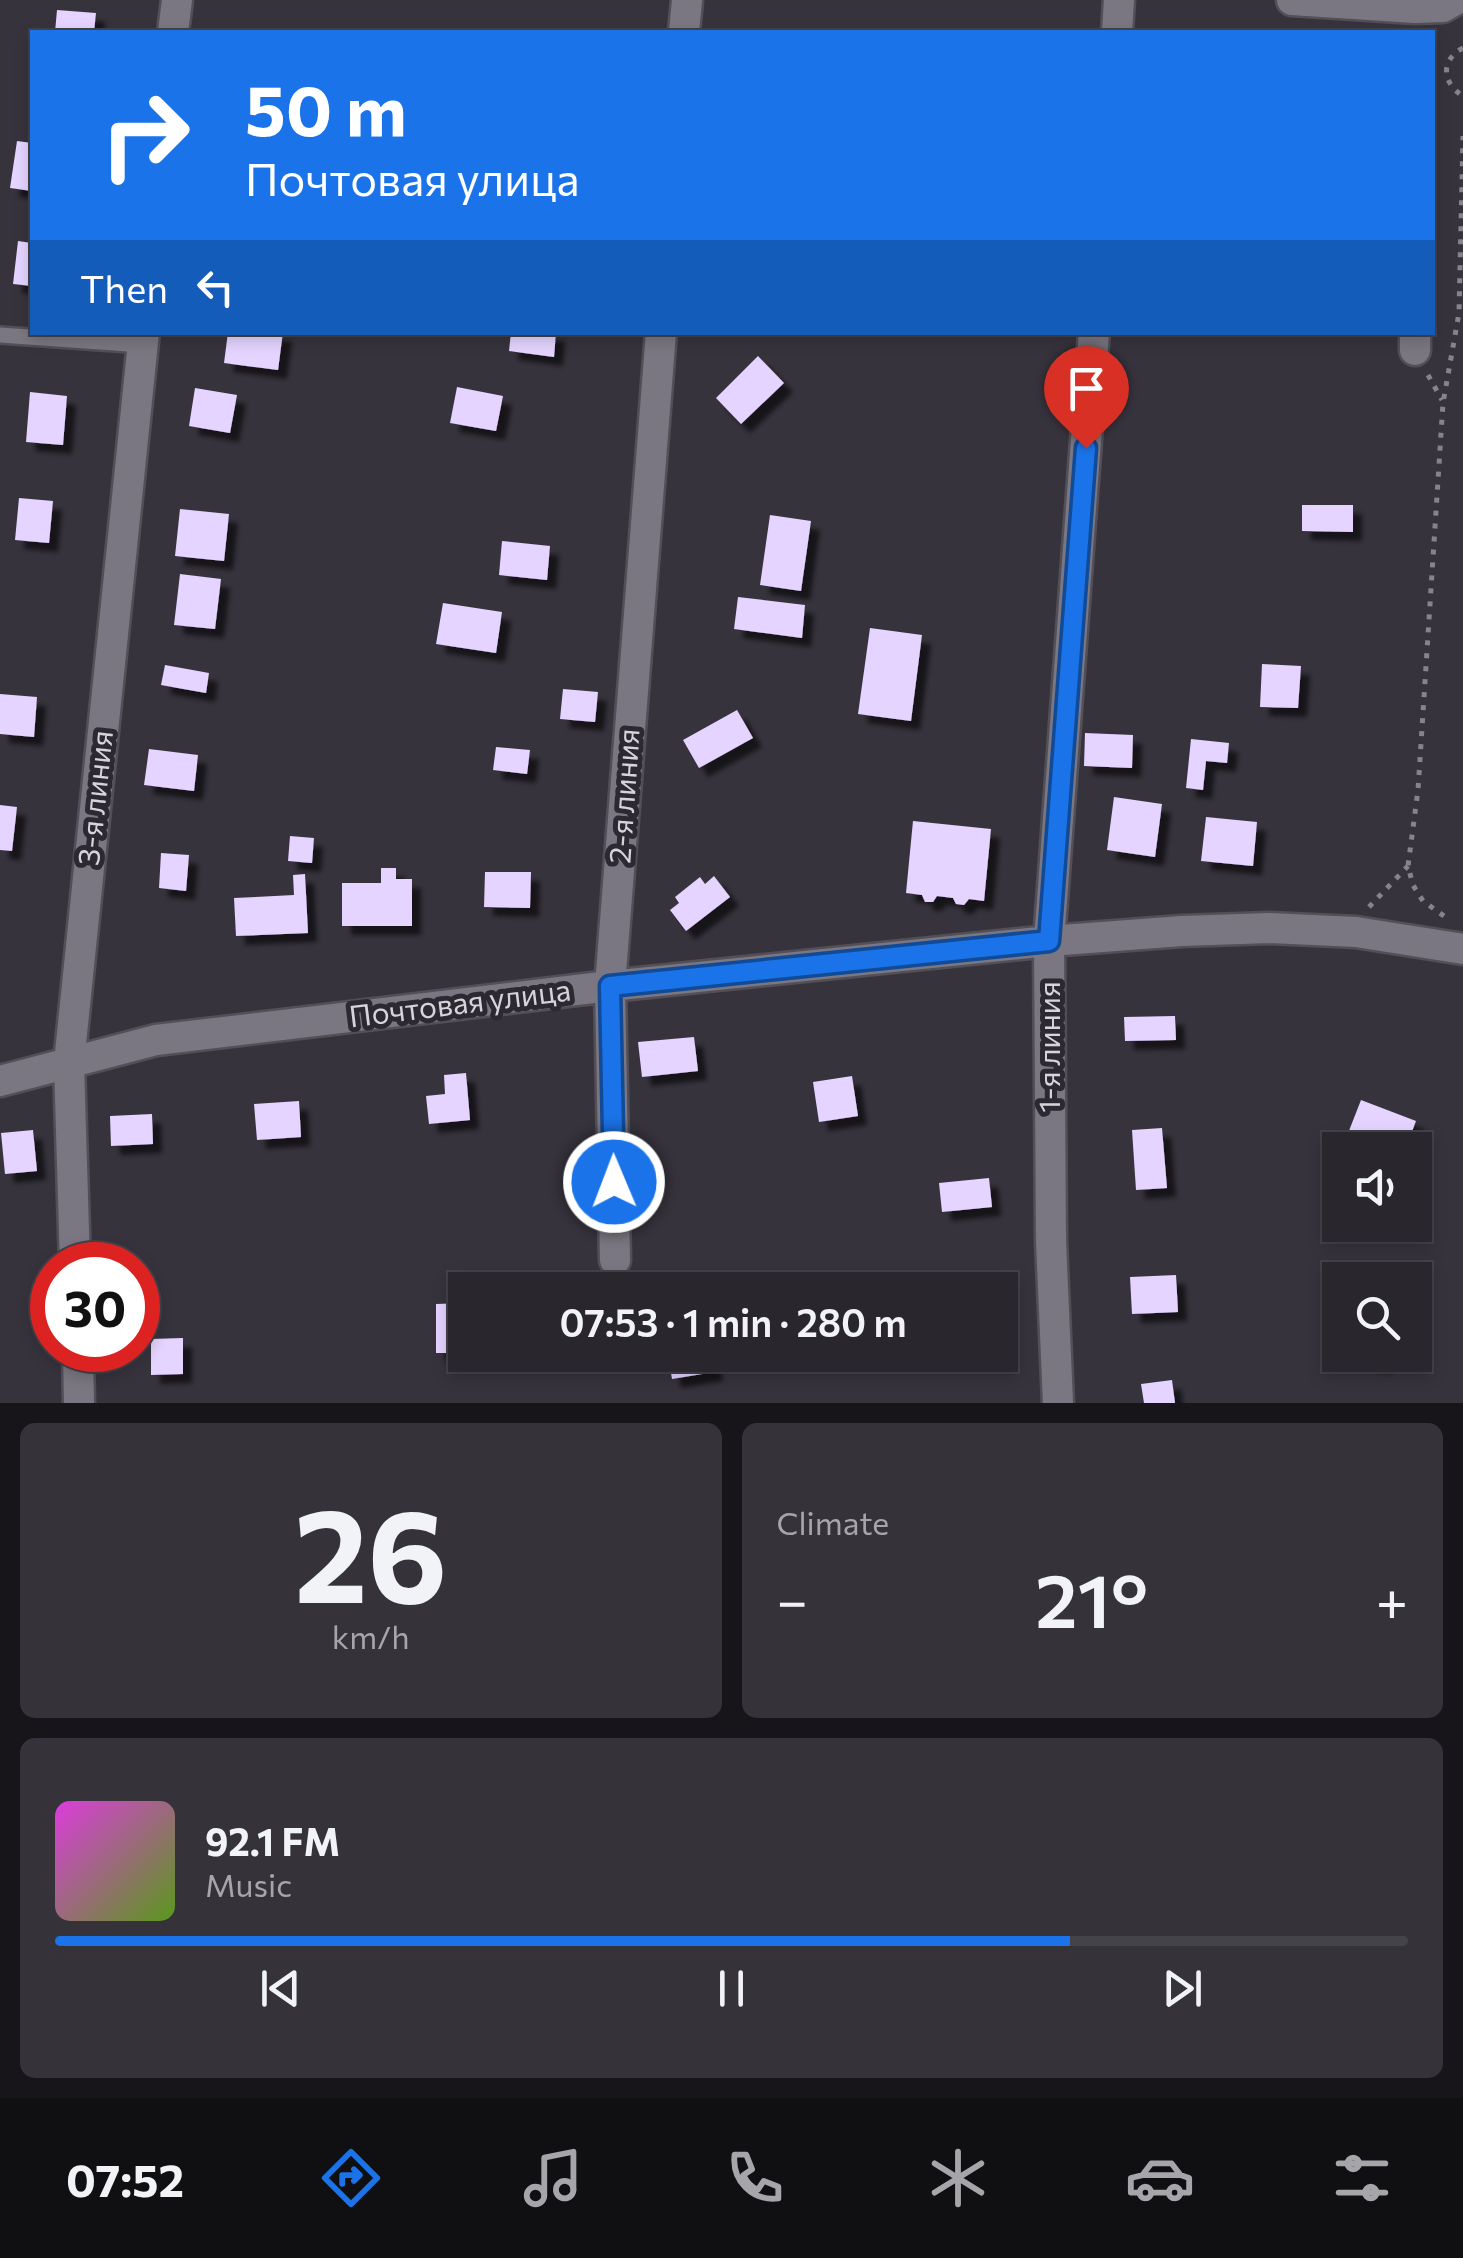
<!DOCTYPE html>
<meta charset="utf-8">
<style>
:root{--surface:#29262e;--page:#35323a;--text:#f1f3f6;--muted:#a5a5aa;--line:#45434a;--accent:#1a73e8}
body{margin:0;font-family:Commissioner,sans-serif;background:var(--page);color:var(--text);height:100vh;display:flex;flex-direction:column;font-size:38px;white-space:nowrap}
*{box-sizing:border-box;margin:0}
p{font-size:32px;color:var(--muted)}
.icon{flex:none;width:55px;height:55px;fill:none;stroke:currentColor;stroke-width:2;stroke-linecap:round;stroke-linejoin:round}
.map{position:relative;height:1403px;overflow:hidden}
.side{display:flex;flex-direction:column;gap:20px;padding:20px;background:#171519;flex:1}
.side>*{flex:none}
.top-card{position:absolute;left:30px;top:30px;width:1405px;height:305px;border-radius:0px;box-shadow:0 5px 15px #0003,0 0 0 2px var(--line);background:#1a73e8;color:#fff;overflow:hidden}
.tools{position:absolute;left:1322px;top:1132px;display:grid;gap:20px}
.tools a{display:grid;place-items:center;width:110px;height:110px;border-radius:0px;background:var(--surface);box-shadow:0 5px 15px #0003,0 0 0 2px var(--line);font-size:50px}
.speed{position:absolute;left:30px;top:1242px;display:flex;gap:20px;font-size:50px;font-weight:700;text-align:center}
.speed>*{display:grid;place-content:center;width:130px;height:130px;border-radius:50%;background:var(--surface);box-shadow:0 5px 15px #0003,0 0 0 2px var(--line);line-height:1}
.speed .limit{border:15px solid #d22;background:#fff;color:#111}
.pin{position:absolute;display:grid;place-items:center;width:85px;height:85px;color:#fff;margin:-102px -42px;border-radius:50% 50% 50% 0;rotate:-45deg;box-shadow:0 0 10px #0007}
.pin .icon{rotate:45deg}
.me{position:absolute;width:110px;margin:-55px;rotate:359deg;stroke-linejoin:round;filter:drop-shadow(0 0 8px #0008)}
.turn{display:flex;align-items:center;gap:35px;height:210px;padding:0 50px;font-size:45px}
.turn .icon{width:130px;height:130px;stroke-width:2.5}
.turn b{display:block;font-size:70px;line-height:85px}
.then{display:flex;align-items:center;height:95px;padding:0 50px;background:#0003;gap:20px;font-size:38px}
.big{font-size:75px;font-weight:600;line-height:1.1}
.side .tile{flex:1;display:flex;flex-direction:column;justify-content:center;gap:15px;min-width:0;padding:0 35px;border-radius:15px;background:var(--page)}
.side .dial{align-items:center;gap:0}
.dial b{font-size:130px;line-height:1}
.song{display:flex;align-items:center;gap:30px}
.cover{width:120px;height:120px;border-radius:15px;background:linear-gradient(135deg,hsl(300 70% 55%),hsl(90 70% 35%))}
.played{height:10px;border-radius:5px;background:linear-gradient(90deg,var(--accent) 75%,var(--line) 75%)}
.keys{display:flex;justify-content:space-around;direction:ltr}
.heat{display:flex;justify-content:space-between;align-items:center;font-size:55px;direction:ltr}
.side .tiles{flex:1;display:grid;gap:20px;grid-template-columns:1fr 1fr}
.tile:last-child{grid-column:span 2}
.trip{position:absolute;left:448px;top:1272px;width:570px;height:100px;border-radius:0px;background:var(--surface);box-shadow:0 5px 15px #0003,0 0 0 2px var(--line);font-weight:600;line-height:100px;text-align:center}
.menu{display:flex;height:160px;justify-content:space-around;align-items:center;background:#100f12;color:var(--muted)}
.menu .icon{width:70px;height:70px}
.menu .active{color:var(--accent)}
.menu b{font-size:45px;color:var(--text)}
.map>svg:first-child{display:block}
</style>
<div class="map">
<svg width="1463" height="1403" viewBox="0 0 1463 1403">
<defs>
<filter id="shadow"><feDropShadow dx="9" dy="9" stdDeviation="2.5" flood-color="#0009"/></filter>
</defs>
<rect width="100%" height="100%" fill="#37333d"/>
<path fill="#e4d4ff" filter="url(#shadow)" d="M57,10L96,13L94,32H55Z
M17,141L32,143V191L10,188Z
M18,241L32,243V286L13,284Z
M228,332H283L278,370L224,363Z
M511,332H556L554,357L509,351Z
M758,356L784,383L741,424L716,398Z
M457,387L503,396L496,431L450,423Z
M195,388L237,395L230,433L189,426Z
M30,392L67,396L63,445L26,442Z
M19,498L53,501L49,543L15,540Z
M1302,505H1353V532L1302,531Z
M180,509L229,514L224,561L175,556Z
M770,515L811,521L801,591L760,585Z
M502,541L550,546L547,580L499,575Z
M180,574L221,579L215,629L174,625Z
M738,597L805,605L802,638L734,629Z
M443,603L502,612L496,653L436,644Z
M870,628L922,635L911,721L858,714Z
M1262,664L1301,666L1298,708L1260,707Z
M165,665L209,673L206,693L161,685Z
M563,689L598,692L595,722L560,719Z
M0,694L37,697L34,737L0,734Z
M737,710L753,738L699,768L683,740Z
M1085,733L1133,735L1132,768L1084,766Z
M1191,739L1229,743L1227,763L1206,761L1203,790L1186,788Z
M496,747L530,750L527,774L493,770Z
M149,749L198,755L194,791L144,785Z
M1114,797L1162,804L1155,857L1107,850Z
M0,805L17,807L12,851L0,850Z
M1206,817L1257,822L1253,866L1201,861Z
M913,821L991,829L984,901L969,899L964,905L956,904L953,898L937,896L933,902H925L922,895L906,893Z
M290,836L314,838L312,863L288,861Z
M161,853L189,855L186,891L159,888Z
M381,868H396V879H412V926H342V883H381Z
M485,872H531L530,908L484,907Z
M305,874L308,933L236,936L234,898L294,895L293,875Z
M714,876L730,897L686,931L670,910L679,903L675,897L700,877L705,884Z
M1175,1016L1176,1040L1125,1041L1124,1017Z
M694,1037L698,1071L642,1077L638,1042Z
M466,1073L470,1120L429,1124L426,1096L445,1094L444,1075Z
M852,1076L858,1116L819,1122L813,1082Z
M1361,1100L1416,1121L1405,1150H1369L1345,1141Z
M299,1101L301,1137L257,1140L254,1104Z
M152,1114L153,1144L111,1146L110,1116Z
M1162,1128L1167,1188L1136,1190L1132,1130Z
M33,1130L37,1171L5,1174L1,1133Z
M989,1178L992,1207L942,1212L939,1183Z
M1176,1275L1178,1312L1132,1314L1130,1277Z
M881,1281V1290H829V1282Z
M465,1303V1353H436V1304Z
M183,1338V1374L151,1375V1339Z
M668,1355H711L714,1372L672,1379Z
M1341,1355H1384L1383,1365L1340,1358Z
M1172,1380L1175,1403H1144L1141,1384Z"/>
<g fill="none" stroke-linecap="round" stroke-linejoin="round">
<g stroke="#524f57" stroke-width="20">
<path id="service" d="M0,335L143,345"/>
</g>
<g stroke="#524f57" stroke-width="35">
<path id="minor" d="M1292,0L1415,8L1443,7L1455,0
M173,32L177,0
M684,32L687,0
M1117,32L1119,0
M1415,350V332
M0,1081L156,1040L610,986L1049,941L1182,931L1269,928L1356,932L1463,949
M615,1260L610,986L661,332
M75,1265L69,1063L144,332
M78,1350L79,1403
M1058,1403L1051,1241L1049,941L1094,332"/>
</g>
<path stroke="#86838b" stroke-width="5" stroke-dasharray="5 8" stroke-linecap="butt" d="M1463,48C1440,60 1442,83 1463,96
M1428,375L1442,400
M1369,907L1408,866
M1444,916L1423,901L1413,885L1408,866L1418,790L1443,403L1459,313L1463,136"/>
<use href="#service" stroke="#7b7782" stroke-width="15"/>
<use href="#minor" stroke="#7b7782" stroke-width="30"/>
</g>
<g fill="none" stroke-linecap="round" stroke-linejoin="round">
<g stroke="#114b97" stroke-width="25">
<path id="route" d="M614,1182L610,986L1049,941L1086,448"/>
</g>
<use href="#route" stroke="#1a73e8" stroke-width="18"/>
</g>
<g text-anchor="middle" stroke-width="10" stroke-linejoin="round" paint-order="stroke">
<g font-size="30" fill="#d6d4da" stroke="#2d2932">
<text transform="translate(625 796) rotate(-86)" y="10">2-я линия</text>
<text transform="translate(96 798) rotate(-84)" y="10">3-я линия</text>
<text transform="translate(460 1004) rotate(-7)" y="10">Почтовая улица</text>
<text transform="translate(1050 1047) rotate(-90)" y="10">1-я линия</text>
</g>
</g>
</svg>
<div class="tools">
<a><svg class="icon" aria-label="sound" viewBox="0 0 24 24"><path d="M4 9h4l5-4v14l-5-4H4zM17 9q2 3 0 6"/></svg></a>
<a><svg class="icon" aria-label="search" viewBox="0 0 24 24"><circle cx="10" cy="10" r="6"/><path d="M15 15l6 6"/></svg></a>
</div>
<div class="speed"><div class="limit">30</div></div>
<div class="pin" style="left:1086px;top:448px;background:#d93025"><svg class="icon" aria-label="arrive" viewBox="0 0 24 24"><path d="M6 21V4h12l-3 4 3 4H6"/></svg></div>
<svg class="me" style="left:614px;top:1182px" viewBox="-20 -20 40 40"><circle r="17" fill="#1a73e8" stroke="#fff" stroke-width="3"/><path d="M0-11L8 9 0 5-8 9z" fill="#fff"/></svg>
<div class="trip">07:53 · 1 min · 280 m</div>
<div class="top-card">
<div class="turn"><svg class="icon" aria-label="right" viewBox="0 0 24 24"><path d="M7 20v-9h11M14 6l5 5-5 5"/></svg><div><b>50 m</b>Почтовая улица</div></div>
<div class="then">Then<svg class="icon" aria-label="left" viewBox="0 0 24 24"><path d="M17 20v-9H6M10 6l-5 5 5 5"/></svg></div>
</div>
</div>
<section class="side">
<div class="tiles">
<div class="tile dial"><b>26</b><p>km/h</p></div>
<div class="tile"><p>Climate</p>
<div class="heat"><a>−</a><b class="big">21°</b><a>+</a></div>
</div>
<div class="tile">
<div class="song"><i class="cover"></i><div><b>92.1 FM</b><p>Music</p></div></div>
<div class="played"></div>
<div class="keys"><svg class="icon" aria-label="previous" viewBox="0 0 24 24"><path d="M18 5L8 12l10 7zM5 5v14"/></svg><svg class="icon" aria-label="pause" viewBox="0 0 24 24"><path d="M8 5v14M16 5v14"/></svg><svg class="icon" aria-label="next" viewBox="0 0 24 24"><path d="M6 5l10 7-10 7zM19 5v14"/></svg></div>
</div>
</div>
</section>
<nav class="menu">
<b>07:52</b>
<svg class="icon active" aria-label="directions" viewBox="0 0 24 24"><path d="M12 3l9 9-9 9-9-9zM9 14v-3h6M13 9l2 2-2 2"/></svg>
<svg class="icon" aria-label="music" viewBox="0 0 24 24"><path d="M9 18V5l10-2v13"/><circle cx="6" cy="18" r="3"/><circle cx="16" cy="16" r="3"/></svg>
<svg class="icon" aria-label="phone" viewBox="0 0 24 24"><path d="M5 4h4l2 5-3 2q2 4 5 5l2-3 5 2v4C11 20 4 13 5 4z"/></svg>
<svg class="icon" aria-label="climate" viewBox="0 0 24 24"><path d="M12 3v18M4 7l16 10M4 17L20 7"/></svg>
<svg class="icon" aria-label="car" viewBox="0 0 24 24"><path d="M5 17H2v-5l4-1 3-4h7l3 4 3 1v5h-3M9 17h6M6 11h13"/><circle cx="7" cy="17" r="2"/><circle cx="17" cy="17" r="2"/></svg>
<svg class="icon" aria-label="filters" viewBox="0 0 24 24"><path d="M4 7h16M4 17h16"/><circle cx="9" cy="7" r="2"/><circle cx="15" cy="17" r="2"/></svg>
</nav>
